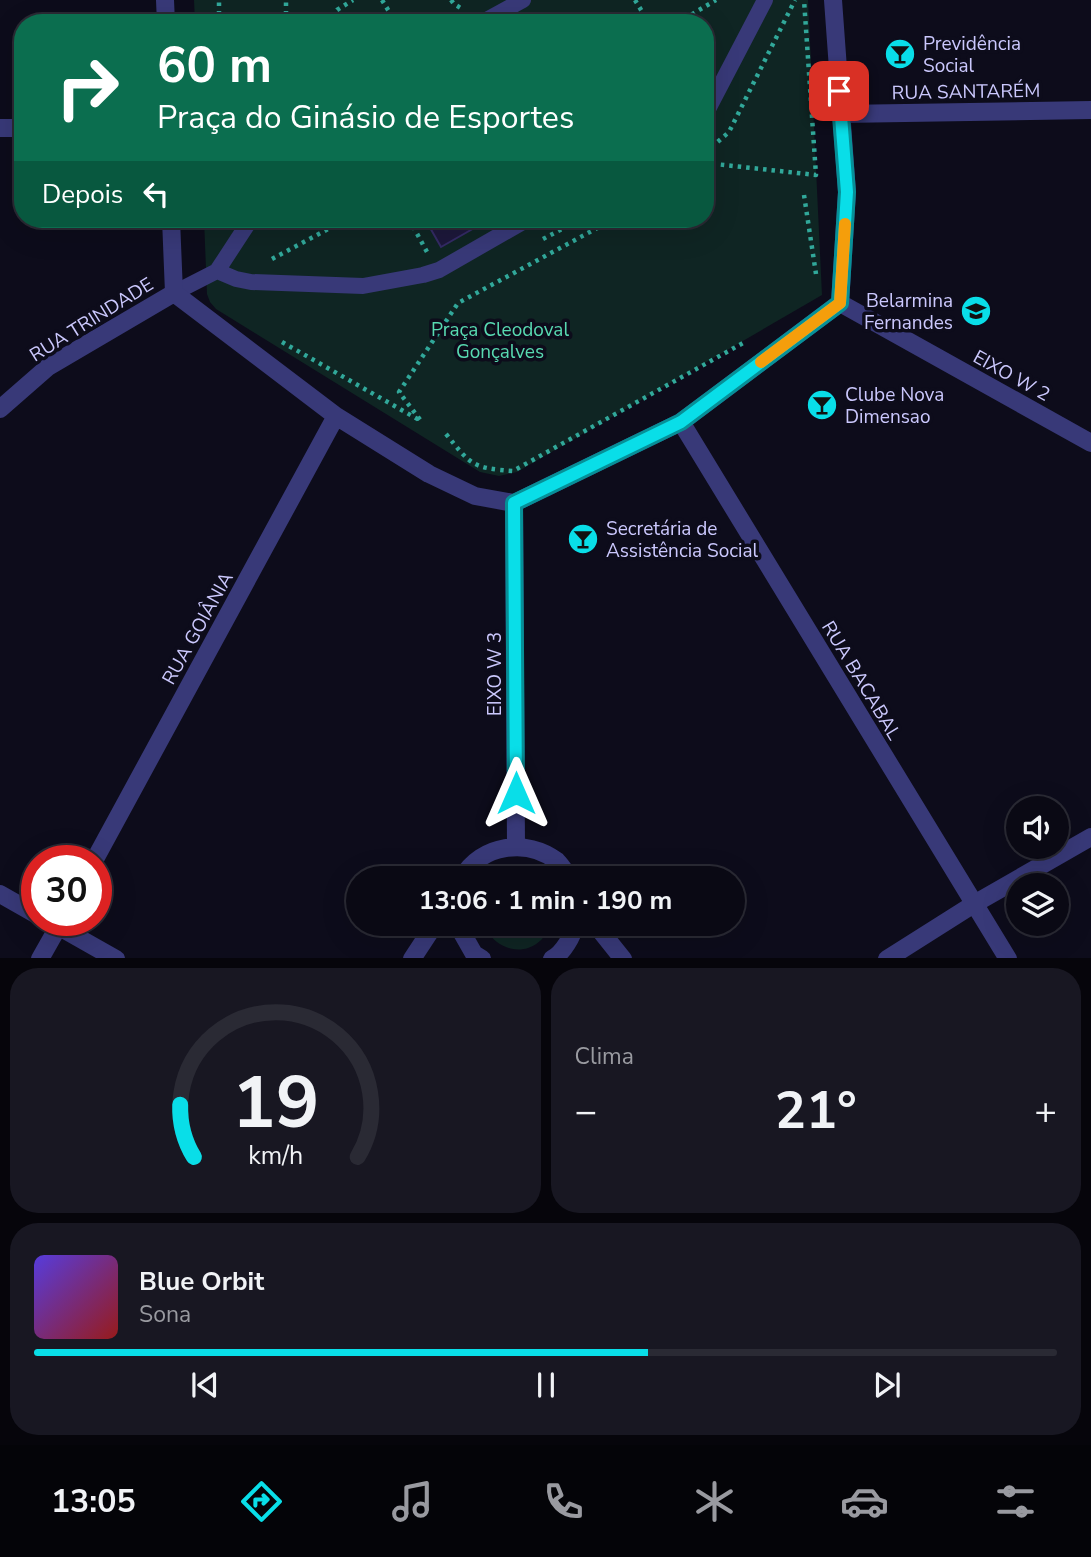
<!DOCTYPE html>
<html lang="pt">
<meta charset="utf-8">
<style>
:root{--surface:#0a0914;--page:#181722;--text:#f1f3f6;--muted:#999aa0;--line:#2a2a34;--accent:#09dee8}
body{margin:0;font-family:"Nunito Sans",sans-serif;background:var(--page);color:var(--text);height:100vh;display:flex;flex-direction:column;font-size:26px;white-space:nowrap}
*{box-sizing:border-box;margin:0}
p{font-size:23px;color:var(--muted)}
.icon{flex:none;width:38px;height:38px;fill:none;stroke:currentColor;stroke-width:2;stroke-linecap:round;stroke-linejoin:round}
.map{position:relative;height:958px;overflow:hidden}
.details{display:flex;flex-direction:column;gap:10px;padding:10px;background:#06050b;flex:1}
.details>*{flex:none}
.guide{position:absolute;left:14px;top:14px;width:700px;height:214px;border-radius:28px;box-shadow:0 7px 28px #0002,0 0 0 2px var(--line);background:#0b6e4f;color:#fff;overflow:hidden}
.tools{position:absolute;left:1006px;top:796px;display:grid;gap:14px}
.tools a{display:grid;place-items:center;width:63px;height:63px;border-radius:50%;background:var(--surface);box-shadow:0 7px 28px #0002,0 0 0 2px var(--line);font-size:35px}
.speed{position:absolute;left:21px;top:845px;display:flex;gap:14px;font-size:35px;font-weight:700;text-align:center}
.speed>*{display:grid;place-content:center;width:91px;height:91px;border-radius:50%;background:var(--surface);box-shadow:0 7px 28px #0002,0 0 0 2px var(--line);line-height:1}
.speed .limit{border:10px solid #d22;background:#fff;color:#111}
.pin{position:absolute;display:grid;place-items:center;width:60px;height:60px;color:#fff;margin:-30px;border-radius:14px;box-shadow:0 4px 10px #0006}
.me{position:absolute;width:77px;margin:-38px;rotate:0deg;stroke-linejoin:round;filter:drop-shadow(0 0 5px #0008)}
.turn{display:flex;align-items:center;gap:24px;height:147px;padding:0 28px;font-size:32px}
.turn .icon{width:91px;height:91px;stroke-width:2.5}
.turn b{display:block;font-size:49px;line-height:60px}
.then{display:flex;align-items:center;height:66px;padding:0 28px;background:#0003;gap:14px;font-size:26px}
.big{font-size:52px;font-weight:700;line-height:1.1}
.details .card{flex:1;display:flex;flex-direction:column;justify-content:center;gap:10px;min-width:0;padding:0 24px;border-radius:28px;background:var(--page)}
.details .dial{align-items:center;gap:0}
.dial svg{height:182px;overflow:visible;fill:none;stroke:var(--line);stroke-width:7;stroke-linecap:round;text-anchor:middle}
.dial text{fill:var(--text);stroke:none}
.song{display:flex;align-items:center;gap:21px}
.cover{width:84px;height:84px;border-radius:10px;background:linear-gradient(135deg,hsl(250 70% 55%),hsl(0 70% 35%))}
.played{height:7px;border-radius:4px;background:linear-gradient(90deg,var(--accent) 60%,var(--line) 60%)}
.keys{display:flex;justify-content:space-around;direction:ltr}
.heat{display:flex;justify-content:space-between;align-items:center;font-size:38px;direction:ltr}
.details .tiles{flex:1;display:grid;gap:10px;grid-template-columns:1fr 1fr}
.card:last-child{grid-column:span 2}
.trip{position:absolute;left:346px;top:866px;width:399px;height:70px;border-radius:35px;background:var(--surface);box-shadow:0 7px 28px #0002,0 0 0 2px var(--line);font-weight:700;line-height:70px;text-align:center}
.tab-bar{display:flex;height:112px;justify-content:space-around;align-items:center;background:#040408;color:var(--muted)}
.tab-bar .icon{width:49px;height:49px}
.tab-bar .on{color:var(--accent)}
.tab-bar b{font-size:32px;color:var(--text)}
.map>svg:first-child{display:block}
</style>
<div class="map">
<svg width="1091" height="959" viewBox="0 0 1091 959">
<rect width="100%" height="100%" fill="#0d0c1b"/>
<path fill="#0f2523" d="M194,0H808L822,295L517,472L499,476L480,472L216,309L210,302L207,294L204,219H705V23H195Z
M483,924H551C538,959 498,957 483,924Z"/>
<path fill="#1d183b" stroke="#342b66" stroke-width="2" d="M425,219H490L441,247Z"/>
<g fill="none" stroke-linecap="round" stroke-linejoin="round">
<path stroke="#31a89a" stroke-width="4.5" stroke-dasharray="3.5 5" stroke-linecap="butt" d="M382,0L396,23
M451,0L454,4L464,10
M635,0L649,23
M219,23V0
M286,23V0
M326,23L337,10L353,0
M677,23L716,0
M705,153L729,132L795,0
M705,169L715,164L816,175L804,0
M804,195L816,274
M409,219L427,252
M543,239L581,219
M272,259L347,219
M282,342L421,421L399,392L458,303L614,219
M446,434C471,465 472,468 513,471L743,343"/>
<path stroke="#383978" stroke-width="16" d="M481,23L523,0
M705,115L765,0
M217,271L236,279L251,282L363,286L423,275L439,270L528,219
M174,293L217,271L251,219"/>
<path stroke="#383978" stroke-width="18" d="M165,0L166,23
M841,114L1091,110
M0,128H23
M171,219L174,293L336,416L429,474L475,496L514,503L681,422L840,303L847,192L833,0
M840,303L1091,443
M0,409L48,367L174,293
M681,422L1008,959
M514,503L516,846
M94,861L336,416
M462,878C481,844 527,838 557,861C562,866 566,873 570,878
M0,894L37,915
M47,920L116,959
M457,924L474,954L482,959
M595,924L623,959
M40,959L62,920
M412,959L435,924
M552,959C563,953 573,936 575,924
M887,959L974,904L1091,837"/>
</g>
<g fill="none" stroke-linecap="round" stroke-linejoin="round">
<g stroke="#069097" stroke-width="18">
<path id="route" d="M516,793L514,503L681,422L840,303L847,192L839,91"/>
</g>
<use href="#route" stroke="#09dee8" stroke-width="12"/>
<path stroke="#f59e0b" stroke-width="12" d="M761,362L840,303L845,224"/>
</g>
<defs>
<g id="bar-disc" transform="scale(1.575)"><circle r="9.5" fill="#09dee8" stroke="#0d0c1b"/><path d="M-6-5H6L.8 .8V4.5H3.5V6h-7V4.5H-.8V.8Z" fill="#111"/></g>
<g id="school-disc" transform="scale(1.575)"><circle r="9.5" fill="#09dee8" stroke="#0d0c1b"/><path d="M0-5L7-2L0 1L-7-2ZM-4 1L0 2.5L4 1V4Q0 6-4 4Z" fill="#111"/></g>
</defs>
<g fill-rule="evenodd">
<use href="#bar-disc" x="900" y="54"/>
<use href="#school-disc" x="976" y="311"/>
<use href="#bar-disc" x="822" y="405"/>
<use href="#bar-disc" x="583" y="539"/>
</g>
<g text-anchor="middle" stroke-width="7" stroke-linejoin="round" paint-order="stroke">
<g font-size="19" fill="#cbc8fd" stroke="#0d0c1b" text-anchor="start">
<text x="923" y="50">Previdência<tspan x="923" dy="22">Social</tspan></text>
<text x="953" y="307" text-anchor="end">Belarmina<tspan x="953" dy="22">Fernandes</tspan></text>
<text x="845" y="401">Clube Nova<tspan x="845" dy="22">Dimensao</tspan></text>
<text x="606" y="535">Secretária de<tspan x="606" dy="22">Assistência Social</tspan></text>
</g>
<g font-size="19" fill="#cbc8fd" stroke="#0d0c1b">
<text transform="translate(966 91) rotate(-1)" y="7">RUA SANTARÉM</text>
<text transform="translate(91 319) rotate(-32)" y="7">RUA TRINDADE</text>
<text transform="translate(1012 375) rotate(29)" y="7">EIXO W 2</text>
<text transform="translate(197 628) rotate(-61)" y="7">RUA GOIÂNIA</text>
<text transform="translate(494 674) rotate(-90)" y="7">EIXO W 3</text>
<text transform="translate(862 680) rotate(59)" y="7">RUA BACABAL</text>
</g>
<g font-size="19" fill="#58d9b1" stroke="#0d0c1b">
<text x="500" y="336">Praça Cleodoval<tspan x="500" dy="22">Gonçalves</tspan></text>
</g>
</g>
</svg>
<div class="tools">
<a><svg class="icon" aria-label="sound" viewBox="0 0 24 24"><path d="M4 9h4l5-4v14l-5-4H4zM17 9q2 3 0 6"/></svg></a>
<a><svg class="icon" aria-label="layers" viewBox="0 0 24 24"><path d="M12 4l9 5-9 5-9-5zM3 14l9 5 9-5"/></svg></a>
</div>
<div class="speed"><div class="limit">30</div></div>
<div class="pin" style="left:839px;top:91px;background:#d93025"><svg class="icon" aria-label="arrive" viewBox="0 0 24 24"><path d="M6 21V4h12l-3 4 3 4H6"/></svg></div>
<svg class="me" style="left:516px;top:793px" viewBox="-20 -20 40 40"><path d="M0-17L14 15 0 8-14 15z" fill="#09dee8" stroke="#fff" stroke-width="4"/></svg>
<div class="trip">13:06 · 1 min · 190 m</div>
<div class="guide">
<div class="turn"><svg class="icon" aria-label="right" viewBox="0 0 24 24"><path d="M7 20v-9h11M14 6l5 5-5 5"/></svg><div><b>60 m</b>Praça do Ginásio de Esportes</div></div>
<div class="then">Depois<svg class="icon" aria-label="left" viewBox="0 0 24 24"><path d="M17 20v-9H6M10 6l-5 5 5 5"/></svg></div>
</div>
</div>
<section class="details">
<div class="tiles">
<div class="card dial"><svg viewBox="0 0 100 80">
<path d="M14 69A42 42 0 1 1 86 69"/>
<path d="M14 69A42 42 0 0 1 8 46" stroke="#09dee8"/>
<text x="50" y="56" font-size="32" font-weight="700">19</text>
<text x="50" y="72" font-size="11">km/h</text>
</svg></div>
<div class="card"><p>Clima</p>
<div class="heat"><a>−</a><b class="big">21°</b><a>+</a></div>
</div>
<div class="card">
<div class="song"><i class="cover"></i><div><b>Blue Orbit</b><p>Sona</p></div></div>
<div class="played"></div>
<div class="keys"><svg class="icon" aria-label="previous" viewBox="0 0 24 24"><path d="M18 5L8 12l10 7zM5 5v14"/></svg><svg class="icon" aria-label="pause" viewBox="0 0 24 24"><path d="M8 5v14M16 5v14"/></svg><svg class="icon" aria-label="next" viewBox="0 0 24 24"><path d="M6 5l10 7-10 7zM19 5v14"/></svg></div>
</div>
</div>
</section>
<nav class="tab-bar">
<b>13:05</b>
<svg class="icon on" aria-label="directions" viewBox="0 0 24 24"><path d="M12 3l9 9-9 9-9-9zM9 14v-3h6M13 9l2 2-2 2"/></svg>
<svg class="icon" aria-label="music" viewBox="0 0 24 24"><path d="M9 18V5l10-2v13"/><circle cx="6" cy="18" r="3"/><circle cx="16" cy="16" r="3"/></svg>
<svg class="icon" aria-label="phone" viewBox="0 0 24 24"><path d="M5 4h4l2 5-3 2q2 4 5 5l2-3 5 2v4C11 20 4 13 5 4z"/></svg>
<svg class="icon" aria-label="climate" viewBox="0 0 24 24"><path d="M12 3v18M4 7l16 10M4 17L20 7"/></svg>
<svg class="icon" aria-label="car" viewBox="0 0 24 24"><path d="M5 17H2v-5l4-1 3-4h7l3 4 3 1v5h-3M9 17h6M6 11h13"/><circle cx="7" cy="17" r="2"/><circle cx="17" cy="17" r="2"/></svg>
<svg class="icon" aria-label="filters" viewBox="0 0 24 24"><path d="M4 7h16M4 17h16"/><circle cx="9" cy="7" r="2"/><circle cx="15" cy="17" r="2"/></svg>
</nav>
